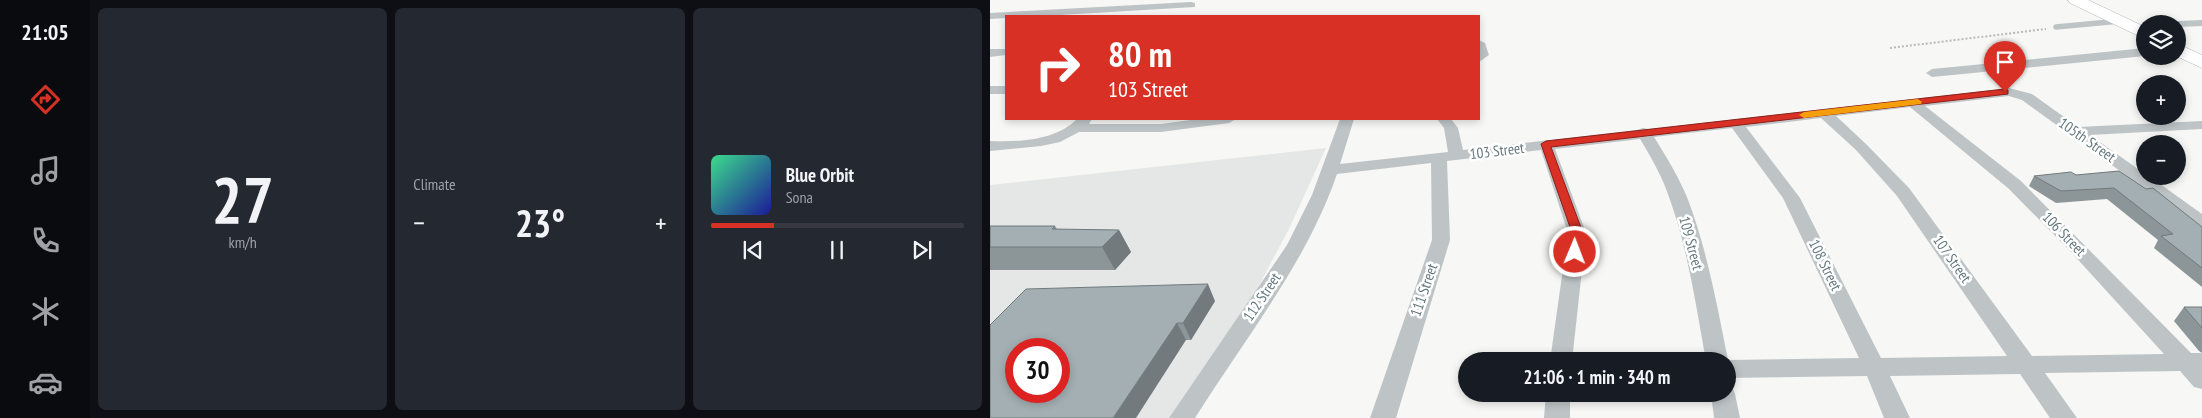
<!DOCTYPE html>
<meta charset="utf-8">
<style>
:root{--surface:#171b24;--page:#242831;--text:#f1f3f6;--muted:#9ea1a6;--line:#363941;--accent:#d93025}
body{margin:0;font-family:"PT Sans Narrow",sans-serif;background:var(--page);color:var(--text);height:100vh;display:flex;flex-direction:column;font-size:19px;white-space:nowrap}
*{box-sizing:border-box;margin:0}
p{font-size:16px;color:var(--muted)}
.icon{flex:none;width:28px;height:28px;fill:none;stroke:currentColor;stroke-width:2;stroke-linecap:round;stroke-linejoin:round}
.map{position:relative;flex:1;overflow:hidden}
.sheet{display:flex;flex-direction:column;gap:8px;padding:8px;background:#0d0f14;width:900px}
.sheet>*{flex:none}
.top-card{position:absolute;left:15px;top:15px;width:475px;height:105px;border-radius:0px;box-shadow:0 2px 8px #0003;background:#d93025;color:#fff;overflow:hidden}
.controls{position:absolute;left:1146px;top:15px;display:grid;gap:10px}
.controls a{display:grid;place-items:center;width:50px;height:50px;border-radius:50%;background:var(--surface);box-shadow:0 2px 8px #0003;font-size:25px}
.speed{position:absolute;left:15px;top:338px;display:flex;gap:10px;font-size:25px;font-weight:700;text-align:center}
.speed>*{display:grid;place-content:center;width:65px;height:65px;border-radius:50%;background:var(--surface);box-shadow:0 2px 8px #0003;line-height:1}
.speed .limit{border:8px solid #d22;background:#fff;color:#111}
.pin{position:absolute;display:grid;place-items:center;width:42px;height:42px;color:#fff;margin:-51px -21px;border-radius:50% 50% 50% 0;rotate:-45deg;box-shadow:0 0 5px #0007}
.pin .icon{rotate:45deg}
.me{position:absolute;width:55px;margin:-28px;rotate:1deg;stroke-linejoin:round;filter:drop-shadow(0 0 4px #0008)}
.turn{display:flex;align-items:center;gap:18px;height:105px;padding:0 20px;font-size:22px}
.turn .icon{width:65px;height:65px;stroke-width:2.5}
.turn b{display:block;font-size:35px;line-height:42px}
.big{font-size:38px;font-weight:700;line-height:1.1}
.sheet .card{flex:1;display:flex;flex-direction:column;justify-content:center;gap:8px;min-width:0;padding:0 18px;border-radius:8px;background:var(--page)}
.sheet .dial{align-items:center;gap:0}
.dial b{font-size:65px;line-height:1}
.song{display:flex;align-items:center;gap:15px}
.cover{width:60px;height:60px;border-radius:8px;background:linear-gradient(135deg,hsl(150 70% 55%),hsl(240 70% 35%))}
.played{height:5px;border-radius:2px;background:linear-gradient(90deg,var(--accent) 25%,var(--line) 25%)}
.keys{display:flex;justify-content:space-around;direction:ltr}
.heat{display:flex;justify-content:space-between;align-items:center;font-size:28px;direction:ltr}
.sheet .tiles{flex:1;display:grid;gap:8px;grid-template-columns:repeat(3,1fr)}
.trip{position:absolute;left:468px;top:352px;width:278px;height:50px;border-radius:25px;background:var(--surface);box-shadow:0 2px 8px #0003;font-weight:700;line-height:50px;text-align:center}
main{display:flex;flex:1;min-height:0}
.dock{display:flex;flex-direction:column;width:90px;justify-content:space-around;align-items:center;background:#090b0e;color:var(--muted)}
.dock .icon{width:35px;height:35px}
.dock .current{color:var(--accent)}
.dock b{font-size:22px;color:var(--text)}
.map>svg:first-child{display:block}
</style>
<main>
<nav class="dock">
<b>21:05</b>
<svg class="icon current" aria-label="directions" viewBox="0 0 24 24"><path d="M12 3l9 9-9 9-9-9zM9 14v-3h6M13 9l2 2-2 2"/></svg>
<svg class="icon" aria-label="music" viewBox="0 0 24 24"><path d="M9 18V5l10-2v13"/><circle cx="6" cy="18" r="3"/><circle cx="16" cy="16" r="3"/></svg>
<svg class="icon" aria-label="phone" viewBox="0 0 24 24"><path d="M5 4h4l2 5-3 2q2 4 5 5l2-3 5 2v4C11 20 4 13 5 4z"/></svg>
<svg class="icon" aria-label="climate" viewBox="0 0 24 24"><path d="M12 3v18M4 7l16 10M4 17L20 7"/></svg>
<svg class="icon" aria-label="car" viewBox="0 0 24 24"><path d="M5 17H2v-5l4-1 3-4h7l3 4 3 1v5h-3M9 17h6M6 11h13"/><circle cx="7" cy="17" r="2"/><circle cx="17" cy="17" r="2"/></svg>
</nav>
<section class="sheet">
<div class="tiles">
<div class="card dial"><b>27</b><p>km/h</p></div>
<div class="card"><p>Climate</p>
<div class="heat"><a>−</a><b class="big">23°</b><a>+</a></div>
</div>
<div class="card">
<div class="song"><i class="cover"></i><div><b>Blue Orbit</b><p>Sona</p></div></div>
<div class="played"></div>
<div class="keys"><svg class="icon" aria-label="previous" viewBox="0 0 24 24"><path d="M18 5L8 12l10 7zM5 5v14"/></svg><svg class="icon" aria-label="pause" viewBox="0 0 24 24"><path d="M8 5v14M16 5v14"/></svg><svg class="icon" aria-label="next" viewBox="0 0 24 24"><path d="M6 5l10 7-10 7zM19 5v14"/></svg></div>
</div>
</div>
</section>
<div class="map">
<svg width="1212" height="418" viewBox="0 0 1212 418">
<rect width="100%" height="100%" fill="#f7f7f5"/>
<path fill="#e5e7e6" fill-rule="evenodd" d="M336,148L299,229L265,293L184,418H0V185ZM26,349H69V391H26Z"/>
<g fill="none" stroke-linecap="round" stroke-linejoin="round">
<g stroke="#b2b8bb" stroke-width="1">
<path id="primary" d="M1078,0H1098L1155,27V39L1080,3Z
M1188,44L1212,55V68L1186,56Z"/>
</g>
<path stroke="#b7bbbd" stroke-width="2" stroke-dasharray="2 2" stroke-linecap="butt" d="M900,48L1056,29"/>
<path stroke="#bec4c6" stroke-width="5.5" d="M1066,27L1130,21"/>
<path fill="#bec4c6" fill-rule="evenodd" d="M201,2L205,3V7L53,16H16V18L0,19V13Z
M1212,20V26L1188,27V24H1183L1188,21Z
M489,40L495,43L499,55L489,62Z
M1155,48V56L942,77L936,73L942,69Z
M0,49H16V55L0,57Z
M0,86H16V94H0Z
M1019,88L1042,94L1088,127L1212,121V129L1100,135L1155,174V176H1159L1212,214V227L1206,226L1032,100L1019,96L935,106L1031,181L1201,353H1212V389L1204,387L1190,371L1055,373L1087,418H1060L1030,374L900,376L920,418H894L877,376L736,378V361H716C706,306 698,249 679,197C672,176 661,157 650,139L565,149L596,233L582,361H560L578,233L551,150L457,161L460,240L406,418H380L442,240L441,163L347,174C316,264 255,338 205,418H179L297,245L322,195L350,119H364L350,164L458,152L454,128L447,119H461L468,128L473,150L647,130L653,128L658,129ZM920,107L1019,189L1081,252L1174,354L1042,356L919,188L876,144L846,116ZM831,118L866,150L907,196L1017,356L891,358L810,198L756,127ZM742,128L793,198L869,358L738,360C727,305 717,249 697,197C688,176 676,156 664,137Z
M87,119H102L99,124H171L208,119H246L239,123L171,132H89L70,142L51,146L0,151V141C29,142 65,141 87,119Z
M736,385L742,387L745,394L750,418H724L721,394H736Z
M556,394H580V418H554Z"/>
<use href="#primary" fill="#fff" fill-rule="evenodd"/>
</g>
<path fill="#8c9699" d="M1129,171L1212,227V287L1164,248L1168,240L1117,199L1066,203L1039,186L1044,176L1086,175Z
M0,226H65L67,229L129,230L141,252L125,270H0Z
M225,301L201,340H196L0,418Z
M1194,307H1212V353L1209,351L1184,321Z"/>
<path fill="#727a7d" d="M129,230L141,252L125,270L112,247Z
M218,284L225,301L201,340L193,323Z
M187,323L196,340L146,418H123Z"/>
<path fill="#a3afb2" stroke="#727a7d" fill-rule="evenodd" d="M1129,171L1156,189L1163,188L1212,227V268L1171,236L1183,234L1124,188L1071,191L1044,176L1081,172L1086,175Z
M0,226H65L62,229L129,230L112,247H0Z
M218,284L193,323H187L123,418H0V325L36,289ZM26,349H69V391H26Z
M1194,307H1212V328Z"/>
<path fill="#d93025" stroke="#8d1f18" d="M1015,89L1018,90V94L561,147L593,233L591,252L585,256L579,252L582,233L551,144L556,141Z"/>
<path fill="#f59e0b" d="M928,99L932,102L931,104L814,118L809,115L814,112Z"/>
<g text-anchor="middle" stroke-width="5" stroke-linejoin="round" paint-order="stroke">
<g font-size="15" fill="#64787e" stroke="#fff">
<text transform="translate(1097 140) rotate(35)" y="5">105th Street</text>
<text transform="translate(507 151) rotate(-7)" y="5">103 Street</text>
<text transform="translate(1074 234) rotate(46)" y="5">106 Street</text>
<text transform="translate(701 243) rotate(75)" y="5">109 Street</text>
<text transform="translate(962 259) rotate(55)" y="5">107 Street</text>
<text transform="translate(835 265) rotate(64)" y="5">108 Street</text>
<text transform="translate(434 290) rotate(-71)" y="5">111 Street</text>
<text transform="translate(272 297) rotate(-56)" y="5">112 Street</text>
</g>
</g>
</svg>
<div class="controls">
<a><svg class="icon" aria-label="layers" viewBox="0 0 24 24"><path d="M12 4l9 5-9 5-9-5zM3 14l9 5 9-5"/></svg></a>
<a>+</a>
<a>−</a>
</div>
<div class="speed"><div class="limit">30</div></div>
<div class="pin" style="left:1015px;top:92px;background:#d93025"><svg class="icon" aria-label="arrive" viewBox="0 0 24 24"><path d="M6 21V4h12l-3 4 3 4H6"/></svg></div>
<svg class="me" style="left:585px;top:252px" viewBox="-20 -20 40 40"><circle r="17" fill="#d93025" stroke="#fff" stroke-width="3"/><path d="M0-11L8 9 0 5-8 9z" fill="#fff"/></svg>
<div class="trip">21:06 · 1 min · 340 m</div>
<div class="top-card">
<div class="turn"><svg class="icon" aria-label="right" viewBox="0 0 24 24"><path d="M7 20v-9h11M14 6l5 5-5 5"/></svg><div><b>80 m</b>103 Street</div></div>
</div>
</div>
</main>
